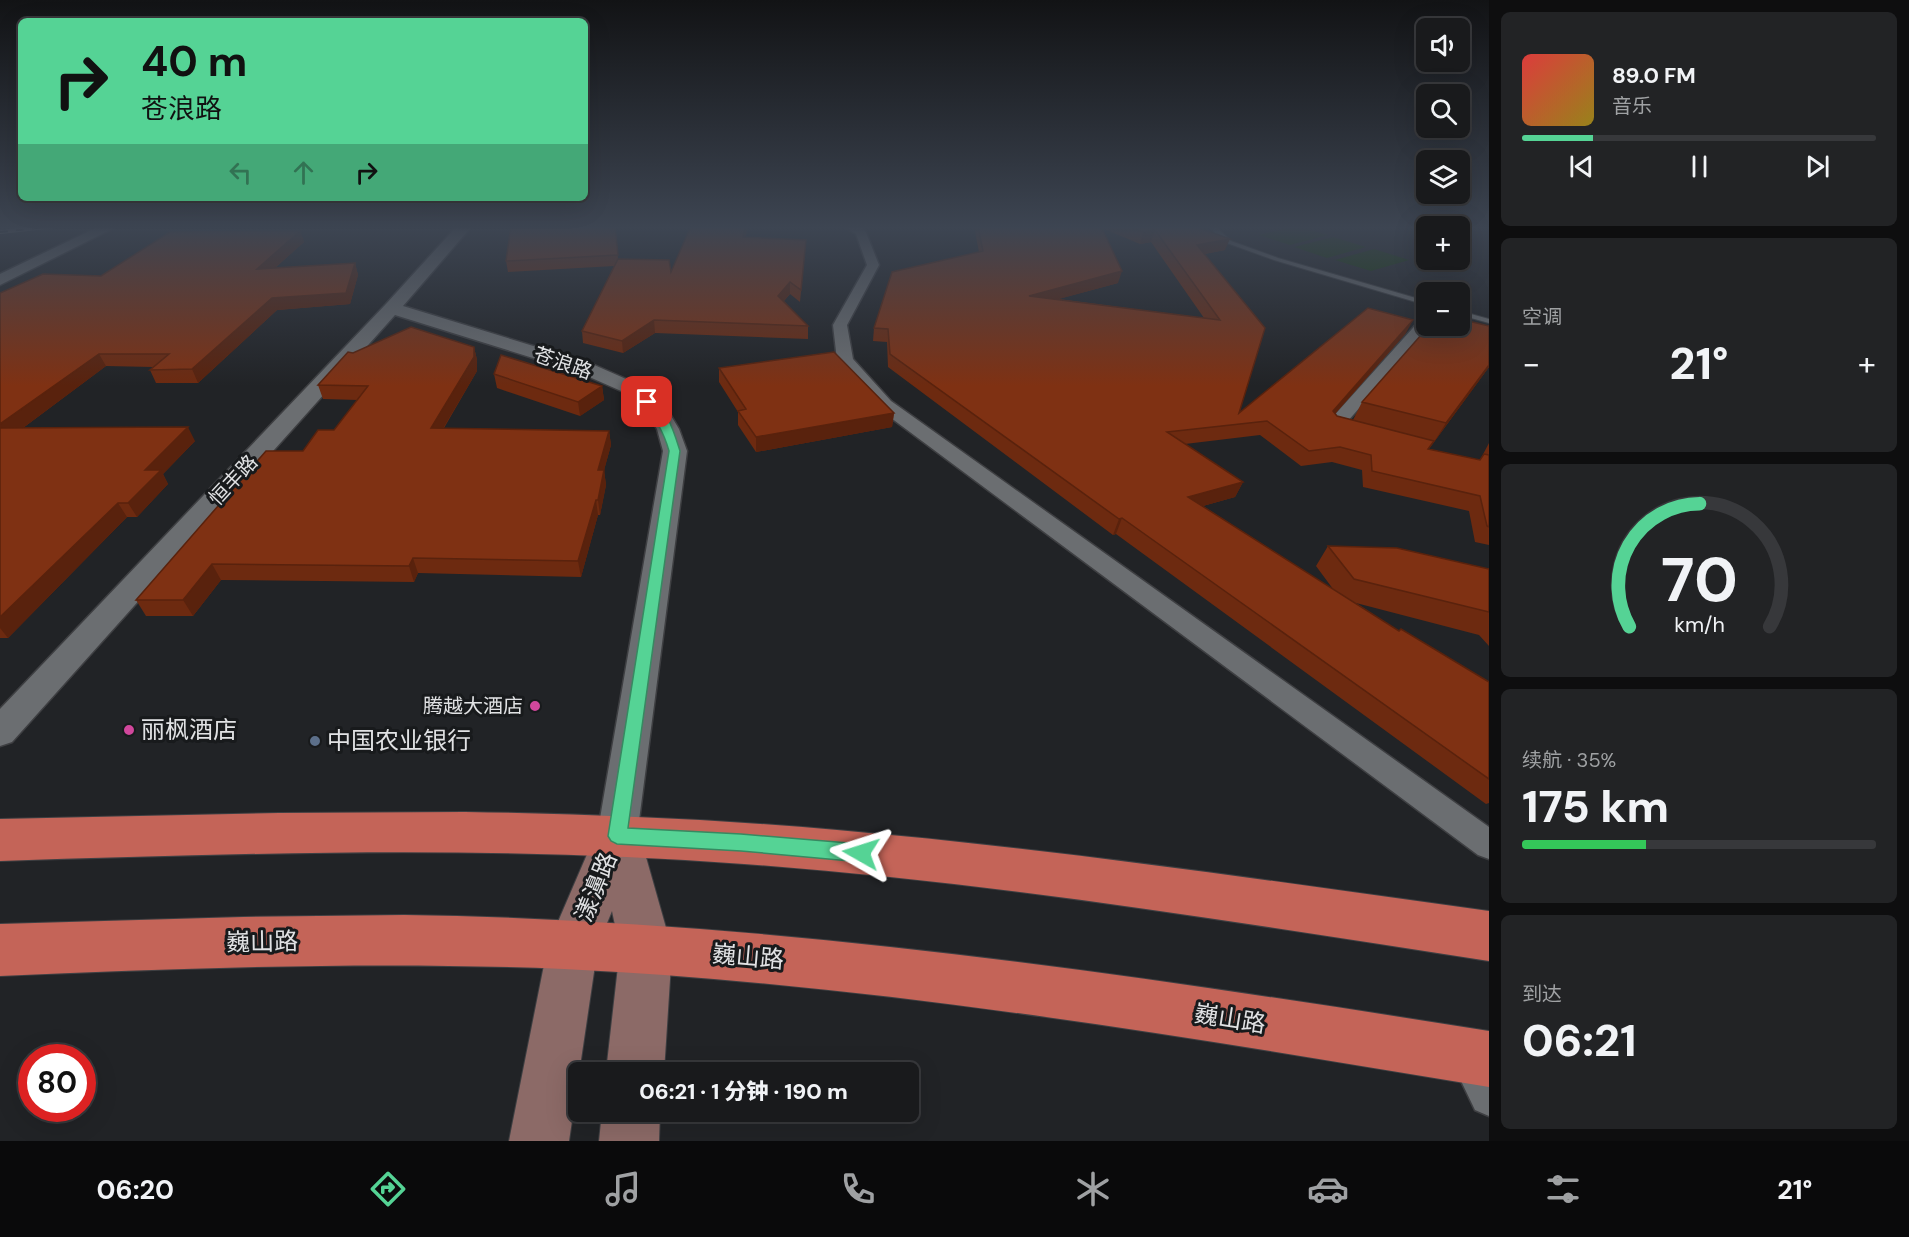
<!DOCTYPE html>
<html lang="zh">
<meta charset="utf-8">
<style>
:root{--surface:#191a1c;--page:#222325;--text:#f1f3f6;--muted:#9fa1a3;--line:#37383b;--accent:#55d395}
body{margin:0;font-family:"DM Sans","Noto Sans SC",sans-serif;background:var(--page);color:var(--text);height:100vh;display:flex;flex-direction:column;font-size:22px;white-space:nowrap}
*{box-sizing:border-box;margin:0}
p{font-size:20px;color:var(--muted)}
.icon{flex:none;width:33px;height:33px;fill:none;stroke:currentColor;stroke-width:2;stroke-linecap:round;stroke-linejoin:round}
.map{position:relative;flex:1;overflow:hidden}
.drawer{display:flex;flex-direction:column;gap:12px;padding:12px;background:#0e0e0f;width:420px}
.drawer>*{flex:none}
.top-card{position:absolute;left:18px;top:18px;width:570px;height:183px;border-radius:9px;box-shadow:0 6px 24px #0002,0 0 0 2px var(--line);background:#55d395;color:#111;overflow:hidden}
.controls{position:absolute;left:1416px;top:18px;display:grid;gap:12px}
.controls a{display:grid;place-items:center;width:54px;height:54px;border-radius:9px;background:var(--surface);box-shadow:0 6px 24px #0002,0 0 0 2px var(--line);font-size:30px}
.speed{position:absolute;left:18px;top:1044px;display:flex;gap:12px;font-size:30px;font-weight:700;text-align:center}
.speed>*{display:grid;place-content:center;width:78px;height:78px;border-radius:50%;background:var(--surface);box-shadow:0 6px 24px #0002,0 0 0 2px var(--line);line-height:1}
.speed .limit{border:9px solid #d22;background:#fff;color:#111}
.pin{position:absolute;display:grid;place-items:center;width:51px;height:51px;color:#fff;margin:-26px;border-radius:12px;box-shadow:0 3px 9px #0006}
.me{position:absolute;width:66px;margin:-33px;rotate:276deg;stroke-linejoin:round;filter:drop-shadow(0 0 4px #0008)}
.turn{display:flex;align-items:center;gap:21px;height:126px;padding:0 24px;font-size:27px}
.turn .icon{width:78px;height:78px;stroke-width:2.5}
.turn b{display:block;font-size:42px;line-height:51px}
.lanes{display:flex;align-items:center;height:57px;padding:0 24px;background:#0003;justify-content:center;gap:30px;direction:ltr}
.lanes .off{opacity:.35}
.big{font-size:45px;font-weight:800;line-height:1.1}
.drawer .tile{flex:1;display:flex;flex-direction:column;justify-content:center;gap:9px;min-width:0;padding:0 21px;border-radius:9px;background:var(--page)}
.drawer .dial{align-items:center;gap:0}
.dial svg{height:156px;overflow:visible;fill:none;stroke:var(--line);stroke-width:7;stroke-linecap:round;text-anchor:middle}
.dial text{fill:var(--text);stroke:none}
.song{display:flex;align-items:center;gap:18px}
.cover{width:72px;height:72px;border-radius:9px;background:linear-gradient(135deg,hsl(0 70% 55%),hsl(50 70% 35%))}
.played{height:6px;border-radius:3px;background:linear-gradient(90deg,var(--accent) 20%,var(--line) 20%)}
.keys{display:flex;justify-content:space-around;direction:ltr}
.heat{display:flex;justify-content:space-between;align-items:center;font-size:33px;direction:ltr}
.charge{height:9px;border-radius:4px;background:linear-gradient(90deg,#34c759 35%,var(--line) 0)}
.trip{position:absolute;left:568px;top:1062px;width:351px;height:60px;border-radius:9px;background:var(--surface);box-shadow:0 6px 24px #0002,0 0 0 2px var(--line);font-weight:800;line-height:60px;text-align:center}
.tabs{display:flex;height:96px;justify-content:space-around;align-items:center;background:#0a0a0b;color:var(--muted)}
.tabs .icon{width:42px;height:42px}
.tabs .current{color:var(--accent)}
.tabs b{font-size:27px;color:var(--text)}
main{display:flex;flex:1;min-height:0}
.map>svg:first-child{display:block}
</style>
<main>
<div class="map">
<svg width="1489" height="1141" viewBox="0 0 1489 1141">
<rect width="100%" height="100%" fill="#212326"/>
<path fill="#113804" d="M1296,226L1328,235L1290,245L1259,235Z
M1333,237L1366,247L1327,258L1294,247Z
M1374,249L1409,260L1371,271L1335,260Z"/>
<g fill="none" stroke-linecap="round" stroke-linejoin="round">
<g stroke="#3e3f42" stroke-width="2">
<path id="service" d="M1211,226H1217L1219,230L1231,241L1278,258L1426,301V305L1274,260L1227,243L1214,232Z
M1460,311L1489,319V323L1460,315Z"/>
</g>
<g stroke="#3e3f42" stroke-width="3">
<path id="minor" d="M843,226H858L865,230L879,265L847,325L853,359L891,401L1489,827V859L1478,855L879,409L837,360L833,325L867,265L856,234Z
M1426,318V326H1431L1347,422L1361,426L1364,430L1361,434C1351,436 1334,432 1327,424L1330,420L1421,319Z
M1470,1041L1484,1046L1489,1056V1116L1475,1110L1451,1060L1456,1046Z"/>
</g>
<g stroke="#3e3f42" stroke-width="3">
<path id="tertiary" d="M100,226H118L0,285V274Z
M457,226H472L403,306L592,364L642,386L670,414L679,429L687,451L637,836L631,848L617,854L603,848L597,836L663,451L657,429L650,417L628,394L578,372L395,315L12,742L0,746V709L386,304Z"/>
</g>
<g stroke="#3e3f42" stroke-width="2">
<path id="secondary" d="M617,816L633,822L640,836L672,949L664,1072H606L620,949L612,911L598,945L569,1141H509L548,945L601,822Z
M602,1112H660L659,1141H599Z"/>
</g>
<g stroke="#3e3f42" stroke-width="2">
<path id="trunk" d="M465,812C589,814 713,819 837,830C1055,849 1272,881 1489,911V961C1242,923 994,882 744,864C496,845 248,853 0,861V819L279,813Z
M404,915C769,920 1129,974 1489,1031V1087C1183,1036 874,984 564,969C376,961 188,968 0,976V924L243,917Z"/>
</g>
<use href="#service" fill="#6b6e71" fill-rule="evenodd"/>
<use href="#minor" fill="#6b6e71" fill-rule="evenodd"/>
<use href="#tertiary" fill="#6b6e71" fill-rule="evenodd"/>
<use href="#secondary" fill="#8c6a67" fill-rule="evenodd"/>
<use href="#trunk" fill="#c46458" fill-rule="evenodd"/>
<g stroke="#abacae" stroke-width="4">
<path id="rail" d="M0,232L56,226"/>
</g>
<use href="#rail" stroke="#181a1c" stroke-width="2" stroke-dasharray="8" stroke-linecap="butt"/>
</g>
<path fill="#6d2a10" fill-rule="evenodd" d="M511,226H633L615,227L618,259L671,272L745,237L805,250L800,302L790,294L784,301L808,326V339L655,333L623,353L583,343L582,331L614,266L508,272L506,261Z
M974,226H1194L1225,250L1205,254L1239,413L1406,333L1335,414L1337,416L1353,420L1362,402L1489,326V367L1429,449L1480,460L1489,443V545L1475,542L1469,511L1363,487L1362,470L1332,462L1301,466L1260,435L1185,444L1243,482L1235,497L1203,506L1333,589L1316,566L1328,546L1489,569V646L1479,635L1356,603L1399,631L1489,682V803L1486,804L1116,534L1113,535L888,367L887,342L873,341L874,328L979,252ZM1102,228L1140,244L1151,242L1204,318L1058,299L1118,283Z
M300,231L304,242L275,268L355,263L358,275L350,304L277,310L198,383H156L150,370L153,367L106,366L23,428L195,441L163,474L168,484L137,517H127L8,638H0V293L101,276Z
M474,347L477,360V371L444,428L609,431L611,445L604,470L606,485L600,515H598L581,577L418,573L414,582L221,580L193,616H146L136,600L303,451L334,430L358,400L323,399L318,385Z
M719,368L894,413L892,427L756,452L738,425V412L719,382Z
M494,374L602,386L604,400L580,416L497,388Z"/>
<path fill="#59220d" d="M745,226H748L743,248V237Z
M1155,230L1151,242L1140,244L1143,232Z
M300,231L304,242L261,280L257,269Z
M1230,239L1225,250L1193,256L1197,245Z
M355,263L358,275L350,304L277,310L198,383L192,369L272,298Z
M1122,271L1118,283L1026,308L1029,296Z
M790,282V294L778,307V296Z
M654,320L655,333L623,353L622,341Z
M1413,320L1406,333L1325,425L1333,411Z
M474,347L477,360V371L435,442L431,428Z
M99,354L106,366L4,442L0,435V424Z
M1489,365V367L1434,442L1446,423Z
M602,386L604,400L580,416L578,402Z
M894,413L892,427L756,452V437Z
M188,427L195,441L163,474L168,484L137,517L128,503L145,470Z
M609,431L611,445L600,485L598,470Z
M604,470L606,485L600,515L598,500Z
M1243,482L1235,497L1181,512L1188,497Z
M596,500L598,515L581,577L578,561Z
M118,503L127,517L8,638L0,628V617Z
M1122,518L1116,534L1113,535L1119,519Z
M413,558L418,573L414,582L409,566Z
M212,564L221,580L193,616L183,600Z"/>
<path fill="#7f3113" stroke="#59220d" stroke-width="1.5" d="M511,226H615L618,255L506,261Z
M691,226H745L743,237L806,240L801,290L790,282L778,296L808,326L654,320L622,341L582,331L618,259L669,260L671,272Z
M978,226H1101L1122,271L1029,296L1220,320L1155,230L1143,232L1126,226H1194L1230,239L1197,245L1265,328L1239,413L1368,308L1413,320L1333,411L1337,416L1434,441L1428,449L1480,460L1484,454L1489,455V527L1487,526L1480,496L1372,471L1371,455L1340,447L1309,451L1267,421L1167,432L1243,482L1188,497L1399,631L1401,629L1489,682V779L1122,518L1119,519L890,354L888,329L874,328L892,272L983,251Z
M300,231L257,269L355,263L346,293L272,298L192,369L150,370L169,354H99L0,424V293L43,274L101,276L170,232Z
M1460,319L1489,326V365L1446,423L1362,402L1429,326H1460Z
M411,327L474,347V357L431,428L609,431L598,470H604L598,500H596L578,561L413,558L409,566L212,564L183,600H136L266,451H303L318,430H334L368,386L318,385L348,352L353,353Z
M834,352L894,413L756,437L738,411L746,409L719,368Z
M501,355L602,386L578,402L494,374Z
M188,427L145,470H161L128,503H118L0,617V428Z
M1328,546L1397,548L1489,569V612L1354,579Z"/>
<linearGradient id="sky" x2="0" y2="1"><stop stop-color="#121315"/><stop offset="0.59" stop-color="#3d4552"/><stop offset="1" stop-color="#3d4552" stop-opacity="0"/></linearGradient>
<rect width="1489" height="386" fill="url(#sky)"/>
<path fill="#55d395" stroke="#378961" stroke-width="1.5" d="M647,398C667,406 674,432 680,451L628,828L741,834L861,844L868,847L870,853L868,859L861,862L741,851L617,844L611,841L608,836L669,451C663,430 655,418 642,402Z"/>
<g fill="#d1479c" stroke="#181a1c" stroke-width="2">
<circle cx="535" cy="706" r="6"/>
<circle cx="129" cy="730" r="6"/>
</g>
<circle fill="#5c6f8a" stroke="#181a1c" stroke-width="2" cx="315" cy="741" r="6"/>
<g text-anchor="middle" stroke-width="6" stroke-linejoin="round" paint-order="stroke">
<g font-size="20" fill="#e1e2e4" stroke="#181a1c">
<text transform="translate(563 363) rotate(19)" y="7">苍浪路</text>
<text transform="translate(233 480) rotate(-47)" y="7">恒丰路</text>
</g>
<g font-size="20" fill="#e1e2e4" stroke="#181a1c" text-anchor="end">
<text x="523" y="713">腾越大酒店</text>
</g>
<g font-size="24" fill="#e1e2e4" stroke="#181a1c" text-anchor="start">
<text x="141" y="738">丽枫酒店</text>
<text x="327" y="749">中国农业银行</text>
</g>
<g font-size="24" fill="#e1e2e4" stroke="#181a1c">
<text transform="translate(596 887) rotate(-68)" y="8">漾濞路</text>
<text transform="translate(262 942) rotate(-1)" y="8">巍山路</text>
<text transform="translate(748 957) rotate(5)" y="8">巍山路</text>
<text transform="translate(1230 1019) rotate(9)" y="8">巍山路</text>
</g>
</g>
</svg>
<div class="controls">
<a><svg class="icon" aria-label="sound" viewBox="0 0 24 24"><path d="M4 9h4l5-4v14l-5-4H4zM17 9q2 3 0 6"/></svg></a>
<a><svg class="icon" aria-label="search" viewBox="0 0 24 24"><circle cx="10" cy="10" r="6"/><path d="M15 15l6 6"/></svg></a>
<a><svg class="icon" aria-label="layers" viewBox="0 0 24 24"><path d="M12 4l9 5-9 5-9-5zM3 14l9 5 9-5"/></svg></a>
<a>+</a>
<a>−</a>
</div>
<div class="speed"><div class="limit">80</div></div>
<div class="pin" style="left:647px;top:402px;background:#d93025"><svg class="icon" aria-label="arrive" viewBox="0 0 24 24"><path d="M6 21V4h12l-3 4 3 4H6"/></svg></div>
<svg class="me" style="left:861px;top:853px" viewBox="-20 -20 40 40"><path d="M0-17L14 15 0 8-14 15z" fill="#55d395" stroke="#fff" stroke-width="4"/></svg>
<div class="trip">06:21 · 1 分钟 · 190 m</div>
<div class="top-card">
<div class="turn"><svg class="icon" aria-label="right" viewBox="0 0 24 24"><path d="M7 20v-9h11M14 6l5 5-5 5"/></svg><div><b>40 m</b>苍浪路</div></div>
<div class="lanes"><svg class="icon off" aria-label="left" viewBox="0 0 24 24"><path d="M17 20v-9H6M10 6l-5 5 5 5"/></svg><svg class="icon off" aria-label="ahead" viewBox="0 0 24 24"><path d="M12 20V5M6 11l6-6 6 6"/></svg><svg class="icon" aria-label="right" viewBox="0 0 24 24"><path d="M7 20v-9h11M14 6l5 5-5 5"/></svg></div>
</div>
</div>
<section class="drawer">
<div class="tile">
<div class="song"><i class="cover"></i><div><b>89.0 FM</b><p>音乐</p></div></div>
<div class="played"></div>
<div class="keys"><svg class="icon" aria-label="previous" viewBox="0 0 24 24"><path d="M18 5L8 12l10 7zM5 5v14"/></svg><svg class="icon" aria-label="pause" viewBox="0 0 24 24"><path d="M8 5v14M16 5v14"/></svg><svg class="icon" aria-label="next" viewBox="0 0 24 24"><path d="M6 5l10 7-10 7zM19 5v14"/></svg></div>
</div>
<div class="tile"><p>空调</p>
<div class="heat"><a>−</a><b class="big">21°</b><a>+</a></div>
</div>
<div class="tile dial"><svg viewBox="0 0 100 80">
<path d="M14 69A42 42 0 1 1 86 69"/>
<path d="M14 69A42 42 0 0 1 50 6" stroke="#55d395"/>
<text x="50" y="56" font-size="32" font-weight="700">70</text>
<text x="50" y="72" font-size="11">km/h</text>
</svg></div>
<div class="tile"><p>续航 · 35%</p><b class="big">175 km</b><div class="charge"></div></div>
<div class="tile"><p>到达</p><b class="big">06:21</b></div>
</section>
</main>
<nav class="tabs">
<b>06:20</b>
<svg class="icon current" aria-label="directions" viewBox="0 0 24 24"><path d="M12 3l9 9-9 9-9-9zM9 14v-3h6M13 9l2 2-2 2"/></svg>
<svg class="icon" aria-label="music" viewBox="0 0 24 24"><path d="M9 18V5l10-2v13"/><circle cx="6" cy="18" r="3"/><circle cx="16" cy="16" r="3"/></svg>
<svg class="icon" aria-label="phone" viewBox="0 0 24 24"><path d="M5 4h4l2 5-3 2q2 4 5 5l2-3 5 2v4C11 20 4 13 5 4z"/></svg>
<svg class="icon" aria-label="climate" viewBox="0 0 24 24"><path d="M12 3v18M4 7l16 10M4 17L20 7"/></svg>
<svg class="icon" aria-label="car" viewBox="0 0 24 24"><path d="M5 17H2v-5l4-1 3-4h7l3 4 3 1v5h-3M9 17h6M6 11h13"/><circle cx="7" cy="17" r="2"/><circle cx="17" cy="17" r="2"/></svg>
<svg class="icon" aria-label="filters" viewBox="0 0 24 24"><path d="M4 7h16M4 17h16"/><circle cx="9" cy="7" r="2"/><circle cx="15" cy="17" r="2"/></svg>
<b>21°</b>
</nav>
